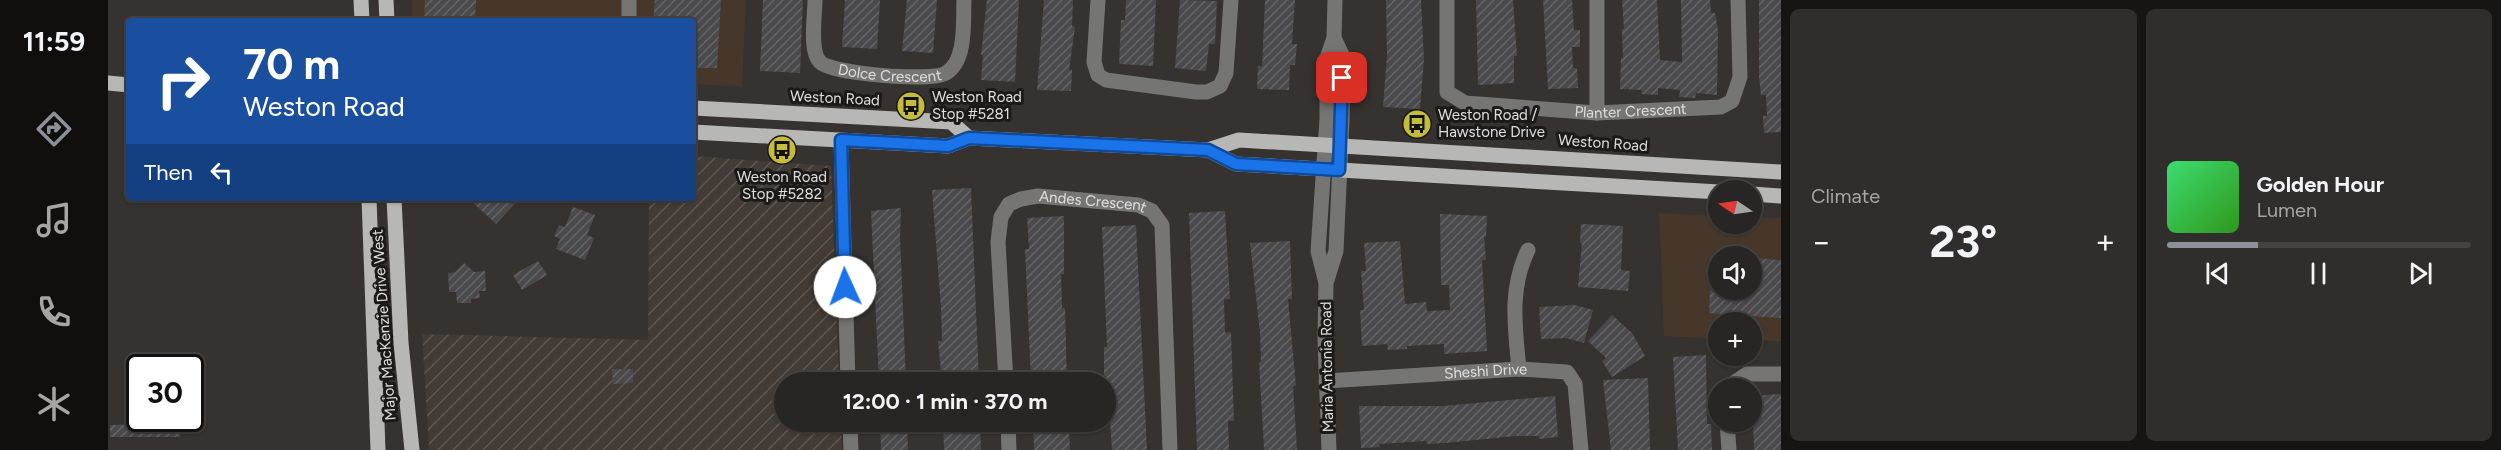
<!DOCTYPE html>
<meta charset="utf-8">
<style>
:root{--surface:#282624;--page:#302e2c;--text:#f1f3f6;--muted:#a5a5a6;--line:#444341;--accent:#8c9099}
body{margin:0;font-family:Figtree,sans-serif;background:var(--page);color:var(--text);height:100vh;display:flex;flex-direction:column;font-size:22px;white-space:nowrap}
*{box-sizing:border-box;margin:0}
p{font-size:20px;color:var(--muted)}
.icon{flex:none;width:33px;height:33px;fill:none;stroke:currentColor;stroke-width:2;stroke-linecap:round;stroke-linejoin:round}
.map{position:relative;flex:1;overflow:hidden}
.details{display:flex;flex-direction:column;gap:9px;padding:9px;background:#161514;width:720px}
.details>*{flex:none}
.hud{position:absolute;left:18px;top:18px;width:570px;height:183px;border-radius:6px;box-shadow:0 2px 4px #0004,0 0 0 2px var(--line);background:#1a4fa0;color:#fff;overflow:hidden}
.needle{width:39px;rotate:283deg}
.controls{position:absolute;left:1600px;top:180px;display:grid;gap:12px}
.controls a{display:grid;place-items:center;width:54px;height:54px;border-radius:50%;background:var(--surface);box-shadow:0 2px 4px #0004,0 0 0 2px var(--line);font-size:30px}
.speed{position:absolute;left:18px;top:354px;display:flex;gap:12px;font-size:30px;font-weight:700;text-align:center}
.speed>*{display:grid;place-content:center;width:78px;height:78px;border-radius:50%;background:var(--surface);box-shadow:0 2px 4px #0004,0 0 0 2px var(--line);line-height:1}
.speed .limit{border:3px solid #111;border-radius:9px;background:#fff;color:#111}
.pin{position:absolute;display:grid;place-items:center;width:51px;height:51px;color:#fff;margin:-26px;border-radius:12px;box-shadow:0 3px 9px #0006}
.me{position:absolute;width:66px;margin:-33px;rotate:358deg;stroke-linejoin:round;filter:drop-shadow(0 0 4px #0008)}
.turn{display:flex;align-items:center;gap:21px;height:126px;padding:0 18px;font-size:27px}
.turn .icon{width:78px;height:78px;stroke-width:2.5}
.turn b{display:block;font-size:42px;line-height:51px}
.then{display:flex;align-items:center;height:57px;padding:0 18px;background:#0003;gap:12px;font-size:22px}
.big{font-size:45px;font-weight:700;line-height:1.1}
.details .card{flex:1;display:flex;flex-direction:column;justify-content:center;gap:9px;min-width:0;padding:0 21px;border-radius:9px;background:var(--page)}
.song{display:flex;align-items:center;gap:18px}
.cover{width:72px;height:72px;border-radius:9px;background:linear-gradient(135deg,hsl(140 70% 55%),hsl(110 70% 35%))}
.played{height:6px;border-radius:3px;background:linear-gradient(90deg,var(--accent) 30%,var(--line) 30%)}
.keys{display:flex;justify-content:space-around;direction:ltr}
.heat{display:flex;justify-content:space-between;align-items:center;font-size:33px;direction:ltr}
.details .tiles{flex:1;display:grid;gap:9px;grid-template-columns:repeat(2,1fr)}
.trip{position:absolute;left:666px;top:372px;width:342px;height:60px;border-radius:30px;background:var(--surface);box-shadow:0 2px 4px #0004,0 0 0 2px var(--line);font-weight:700;line-height:60px;text-align:center}
main{display:flex;flex:1;min-height:0}
.tabs{display:flex;flex-direction:column;width:108px;justify-content:space-around;align-items:center;background:#100f0e;color:var(--muted)}
.tabs .icon{width:42px;height:42px}
.tabs .on{color:var(--accent)}
.tabs b{font-size:27px;color:var(--text)}
.map>svg:first-child{display:block}
</style>
<main>
<nav class="tabs">
<b>11:59</b>
<svg class="icon on" aria-label="directions" viewBox="0 0 24 24"><path d="M12 3l9 9-9 9-9-9zM9 14v-3h6M13 9l2 2-2 2"/></svg>
<svg class="icon" aria-label="music" viewBox="0 0 24 24"><path d="M9 18V5l10-2v13"/><circle cx="6" cy="18" r="3"/><circle cx="16" cy="16" r="3"/></svg>
<svg class="icon" aria-label="phone" viewBox="0 0 24 24"><path d="M5 4h4l2 5-3 2q2 4 5 5l2-3 5 2v4C11 20 4 13 5 4z"/></svg>
<svg class="icon" aria-label="climate" viewBox="0 0 24 24"><path d="M12 3v18M4 7l16 10M4 17L20 7"/></svg>
</nav>
<div class="map">
<svg width="1673" height="450" viewBox="0 0 1673 450">
<defs>
<pattern id="industrial-furrows" width="10" height="10" patternUnits="userSpaceOnUse" patternTransform="scale(1.5)"><rect width="10" height="10" fill="#433b35"/><path d="M-1 1l2-2M0 10L10 0M9 11l2-2" fill="none" stroke="#5e5752"/></pattern>
<pattern id="building-hatch" width="6" height="6" patternUnits="userSpaceOnUse" patternTransform="scale(1.5)"><rect width="6" height="6" fill="#4a4a4d"/><path d="M-1 1l2-2M0 6l6-6M5 7l2-2" fill="none" stroke="#646466"/></pattern>
</defs>
<rect width="100%" height="100%" fill="#353230"/>
<path fill="#46372a" fill-rule="evenodd" d="M304,0H638L634,87L585,84V21H304Z
M1551,213L1611,216V224H1644V217L1673,218V341L1644,340V322H1611V339L1556,336ZM1611,256H1644V290H1611Z"/>
<path fill="url(#industrial-furrows)" d="M585,156L723,166L731,382H676V422H733L734,450H321L314,334L540,340L541,198H585Z"/>
<path fill="url(#building-hatch)" d="M317,0H368L367,21H316Z
M547,0H613L609,68H585V21H545Z
M655,0H695L692,73L652,71Z
M737,0H772L769,49L734,47Z
M799,0H829L825,53L794,51Z
M879,0H911L907,82L873,80L875,55H873Z
M936,0H965L964,26L967,27L961,70H964L963,91L929,90Z
M1018,0H1048L1045,66L1011,64L1013,20H1017Z
M1072,0L1109,1L1107,44H1101L1098,71L1067,68Z
M1157,0H1187L1184,44H1189L1187,65H1182L1181,90L1149,89L1150,66H1154Z
M1278,0H1313L1316,59L1312,109L1275,107L1279,55Z
M1368,0H1405L1409,56H1406V83L1370,85Z
M1435,0H1464L1466,30H1472V47H1464L1465,68H1469L1470,88L1440,89Z
M1514,0H1549L1552,60L1574,62L1573,0H1602L1603,13H1607L1610,30L1609,95L1588,93L1587,98L1571,97L1572,90L1550,88V95L1533,94L1534,90L1512,89L1513,58H1515L1514,29H1516Z
M1651,0H1673V132L1656,133L1655,116H1659L1658,95H1653L1651,77Z
M863,188L871,382H834L830,341H834L833,308L824,190Z
M360,198H412L388,224Z
M465,207L487,215L479,235L486,238L477,260L448,249L452,239L446,236L451,225L457,227Z
M793,208L792,237L798,382H771L763,211Z
M1117,211L1122,299H1116L1117,333L1123,332L1126,421H1120L1121,450H1089L1081,213Z
M1332,214L1379,216L1378,237H1376L1378,260H1374L1379,351L1336,354V344L1299,346V349L1280,350L1279,344L1254,346L1252,310H1256L1253,271H1258L1256,243L1292,241L1297,304L1318,302L1319,311L1342,310L1341,285H1333Z
M956,216V274H953L954,308H957L959,382H923L917,249H921L919,218Z
M1473,224L1515,226L1513,270L1522,271L1520,291L1470,287L1474,243H1472Z
M1028,225L1039,450H1004L1001,405H999L996,375V347H999L994,227Z
M1182,241L1184,299H1180L1188,386H1185L1189,450H1156L1151,362H1153L1152,333L1142,243Z
M1644,258L1673,260V318L1601,313L1602,290H1644Z
M430,261L439,275L414,290L405,275Z
M356,263L366,272L377,271L378,291H371L372,298L363,299V303H349L348,292H341L340,273L347,272Z
M1466,305L1485,310L1476,343L1458,338L1433,339L1431,307Z
M1504,315L1524,333L1537,356L1504,377L1494,361L1498,358L1480,341Z
M1598,355L1599,424H1603L1604,450H1570L1565,357Z
M504,369H525V383L505,384Z
M1540,378L1542,450H1503L1495,380Z
M1673,394V450H1646L1644,396Z
M1447,396L1450,437L1431,439V436H1408L1337,443L1319,444L1318,441L1271,444L1272,447L1253,448L1251,406H1335Z
M35,418H71L72,437H2V425L36,424Z
M772,422H799L800,450H773Z
M835,422H872L873,450H836Z
M925,422H958V429H961L962,450H926Z"/>
<g fill="none" stroke-linecap="round" stroke-linejoin="round">
<g stroke="#757674" stroke-width="15">
<path id="s1" d="M707,0C707,16 701,51 712,62C724,74 824,82 838,73C859,61 855,20 856,0"/>
<path d="M990,0L986,62L990,75L998,80L1088,92H1099L1112,86L1118,73L1123,0"/>
<path id="s2" d="M1339,0V92L1357,103L1489,113L1613,107L1624,101L1632,77L1630,0"/>
<path d="M1489,0V113"/>
<path d="M521,21V0"/>
<path d="M733,140L740,382"/>
<path d="M1219,280L1228,251L1234,120L1235,57L1226,38"/>
<path d="M1411,369C1407,327 1401,289 1420,250"/>
<path id="s3" d="M1218,381L1411,369L1459,372L1467,384L1473,450"/>
<path id="s4" d="M898,382L890,242L893,217L901,204L913,199L930,196L1030,205L1044,211L1054,225L1062,450"/>
<path d="M1622,388L1623,385L1639,374H1673"/>
<path d="M742,422L743,450"/>
<path d="M900,422L901,450"/>
<path d="M1619,422L1621,450"/>
<path d="M1221,450L1217,339L1218,283L1210,251L1219,119V58L1226,38L1227,0"/>
</g>
<path stroke="#b7b8b5" stroke-width="15" d="M253,0L254,21
M278,0L279,21
M0,83L21,85
M585,108L843,122L861,138
M585,132L840,146L861,138L1100,150L1131,140L1673,172
M1100,150L1128,164L1611,192
M1644,194L1673,196
M261,198L270,450
M286,198L293,343L304,450"/>
</g>
<g fill="none" stroke-linecap="round" stroke-linejoin="round">
<g stroke="#114b97" stroke-width="15">
<path id="route" d="M737,287L733,140L840,146L861,138L1100,150L1128,164L1231,170L1234,78"/>
</g>
<use href="#route" stroke="#1a73e8" stroke-width="10"/>
</g>
<defs>
<g id="bus-disc" transform="scale(1.5)"><circle r="9.5" fill="#c5bc3d" stroke="#1b1a19"/><path d="M-5-6H5V4H4V6H2V4H-2V6H-4V4H-5ZM-3.5-4V0h7V-4ZM-3.5 1.2v1.5H-2V1.2ZM2 1.2v1.5H3.5V1.2Z" fill="#111"/></g>
</defs>
<g fill-rule="evenodd">
<use href="#bus-disc" x="803" y="106"/>
<use href="#bus-disc" x="1309" y="124"/>
<use href="#bus-disc" x="674" y="150"/>
</g>
<g text-anchor="middle" stroke-width="6" stroke-linejoin="round" paint-order="stroke">
<g font-size="15" fill="#e0dedd" stroke="#1b1a19">
<text dy="5" stroke="none"><textPath href="#s1" startOffset="135">Dolce Crescent</textPath></text>
<text transform="translate(727 98) rotate(3)" y="5">Weston Road</text>
<text dy="5" stroke="none"><textPath href="#s2" startOffset="279">Planter Crescent</textPath></text>
<text transform="translate(1495 143) rotate(4)" y="5">Weston Road</text>
<text dy="5" stroke="none"><textPath href="#s4" startOffset="266">Andes Crescent</textPath></text>
<text transform="translate(276 325) rotate(-94)" y="5">Major MacKenzie Drive West</text>
<text transform="translate(1219 367) rotate(-91)" y="5">Maria Antonia Road</text>
<text dy="5" stroke="none"><textPath href="#s3" startOffset="160">Sheshi Drive</textPath></text>
</g>
<g font-size="15" fill="#e0dedd" stroke="#1b1a19" text-anchor="start">
<text x="824" y="102">Weston Road<tspan x="824" dy="17">Stop #5281</tspan></text>
<text x="1330" y="120">Weston Road /<tspan x="1330" dy="17">Hawstone Drive</tspan></text>
<text x="674" y="182" text-anchor="middle">Weston Road<tspan x="674" dy="17">Stop #5282</tspan></text>
</g>
</g>
</svg>
<div class="controls">
<a><svg class="needle" viewBox="-14 -14 28 28"><path d="M0-13l5 13h-10z" fill="#e53935"/><path d="M0 13l5-13h-10z" fill="#a5a5a6"/></svg></a>
<a><svg class="icon" aria-label="sound" viewBox="0 0 24 24"><path d="M4 9h4l5-4v14l-5-4H4zM17 9q2 3 0 6"/></svg></a>
<a>+</a>
<a>−</a>
</div>
<div class="speed"><div class="limit">30</div></div>
<div class="pin" style="left:1234px;top:78px;background:#d93025"><svg class="icon" aria-label="arrive" viewBox="0 0 24 24"><path d="M6 21V4h12l-3 4 3 4H6"/></svg></div>
<svg class="me" style="left:737px;top:287px" viewBox="-20 -20 40 40"><circle r="19" fill="#fff"/><path d="M0-13L10 11 0 6-10 11z" fill="#1a73e8"/></svg>
<div class="trip">12:00 · 1 min · 370 m</div>
<div class="hud">
<div class="turn"><svg class="icon" aria-label="right" viewBox="0 0 24 24"><path d="M7 20v-9h11M14 6l5 5-5 5"/></svg><div><b>70 m</b>Weston Road</div></div>
<div class="then">Then<svg class="icon" aria-label="left" viewBox="0 0 24 24"><path d="M17 20v-9H6M10 6l-5 5 5 5"/></svg></div>
</div>
</div>
<section class="details">
<div class="tiles">
<div class="card"><p>Climate</p>
<div class="heat"><a>−</a><b class="big">23°</b><a>+</a></div>
</div>
<div class="card">
<div class="song"><i class="cover"></i><div><b>Golden Hour</b><p>Lumen</p></div></div>
<div class="played"></div>
<div class="keys"><svg class="icon" aria-label="previous" viewBox="0 0 24 24"><path d="M18 5L8 12l10 7zM5 5v14"/></svg><svg class="icon" aria-label="pause" viewBox="0 0 24 24"><path d="M8 5v14M16 5v14"/></svg><svg class="icon" aria-label="next" viewBox="0 0 24 24"><path d="M6 5l10 7-10 7zM19 5v14"/></svg></div>
</div>
</div>
</section>
</main>
